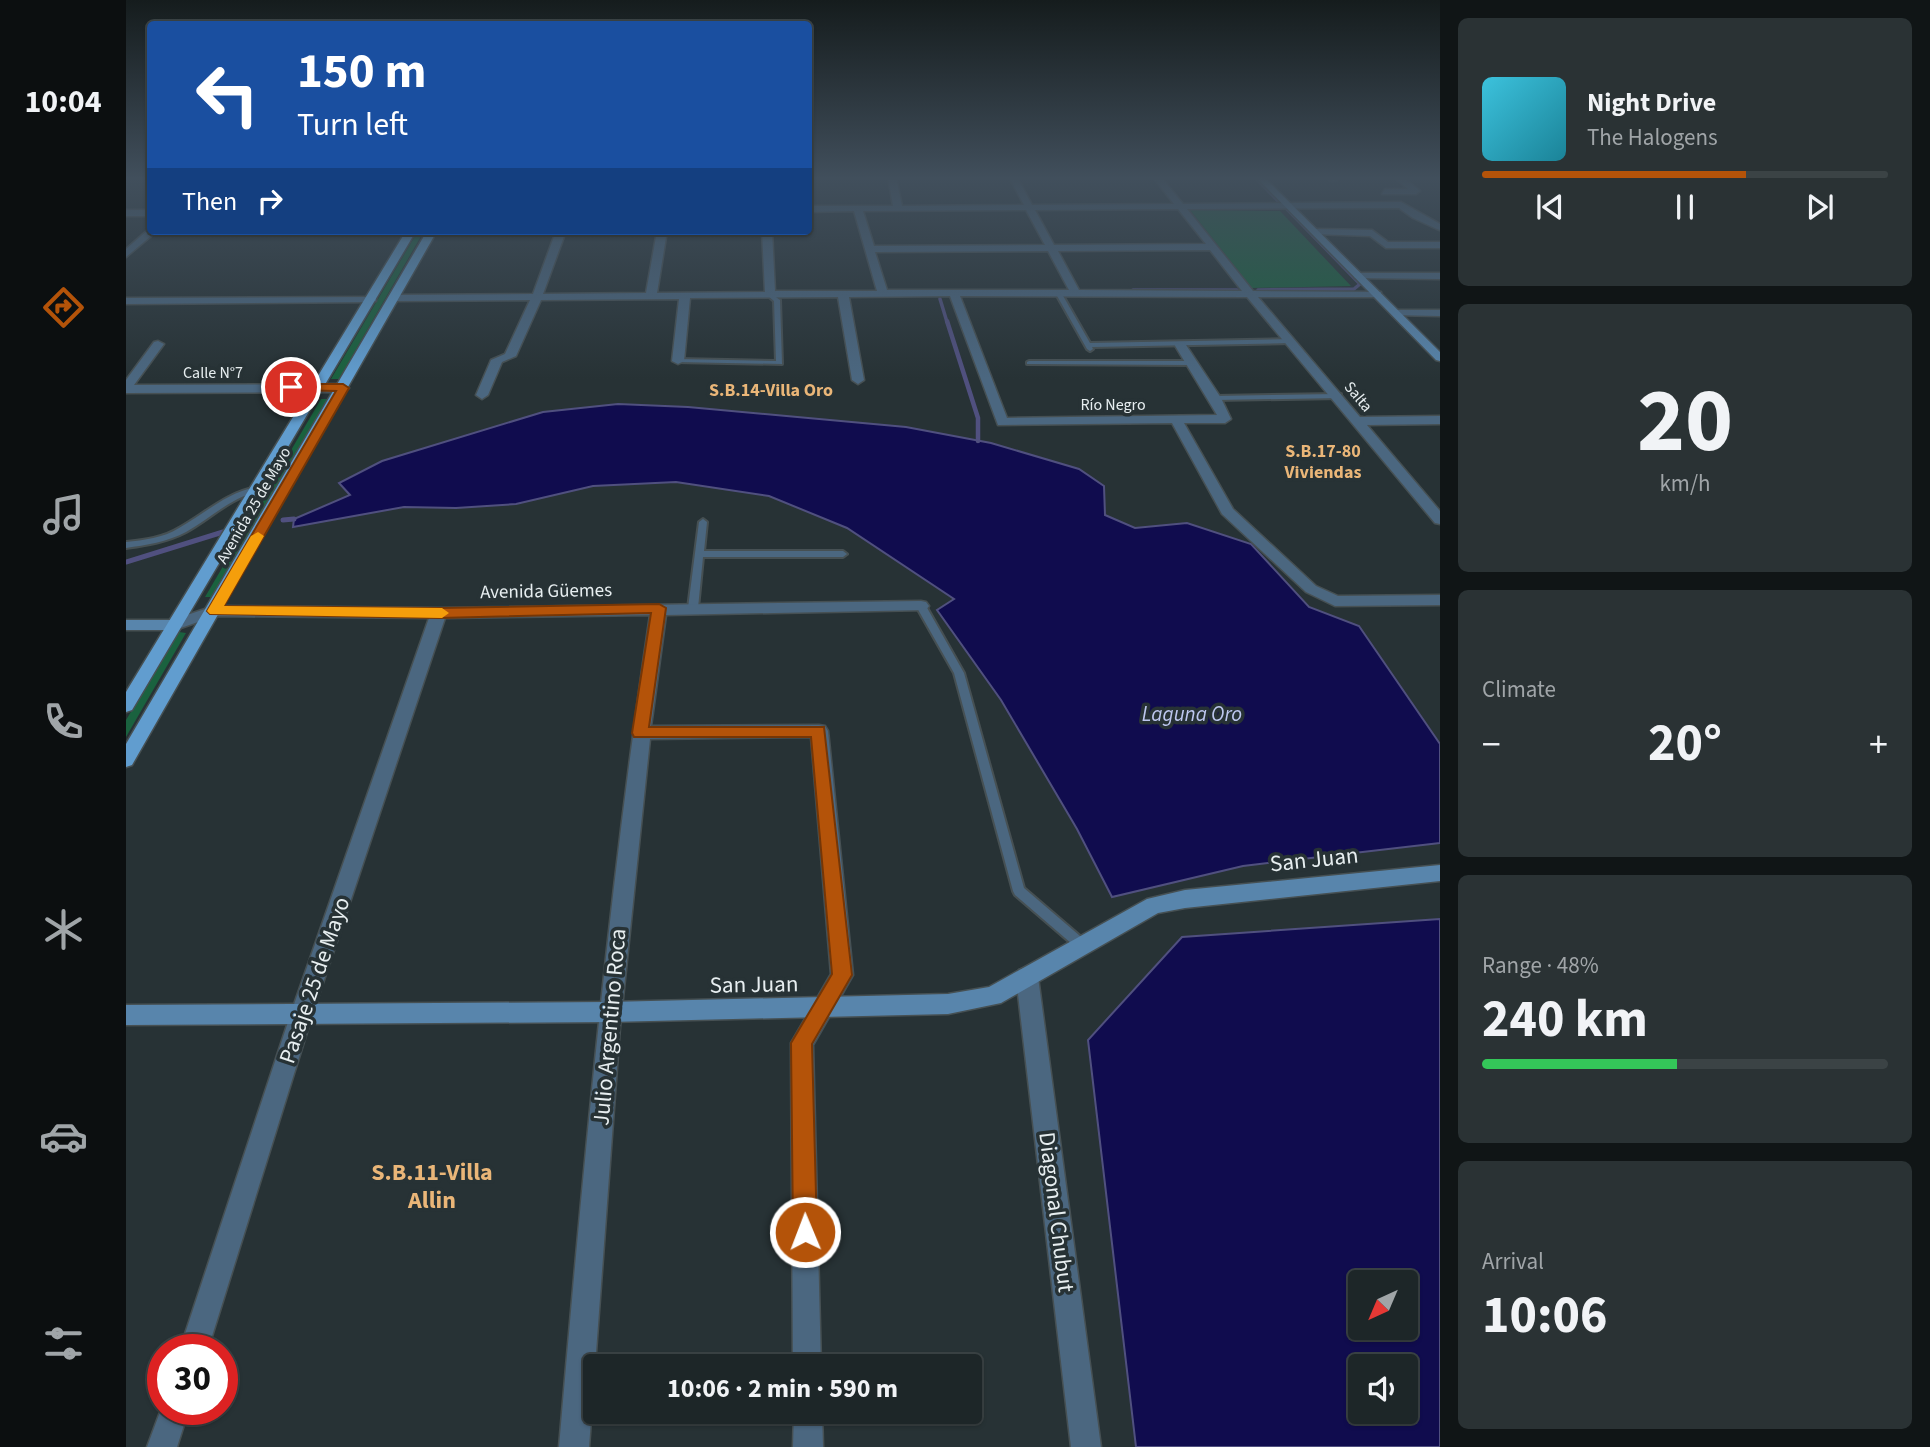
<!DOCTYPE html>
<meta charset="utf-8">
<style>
:root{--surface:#1d2628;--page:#2a3234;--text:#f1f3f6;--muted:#a0a5a8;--line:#3b4345;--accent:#b45309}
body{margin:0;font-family:"Source Sans 3",sans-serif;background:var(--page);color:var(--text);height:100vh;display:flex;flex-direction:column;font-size:26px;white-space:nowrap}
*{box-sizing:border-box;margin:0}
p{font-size:23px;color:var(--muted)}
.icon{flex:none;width:38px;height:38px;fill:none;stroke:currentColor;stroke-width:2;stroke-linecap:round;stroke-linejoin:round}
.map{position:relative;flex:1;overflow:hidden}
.details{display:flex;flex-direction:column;gap:18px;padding:18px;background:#101516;width:490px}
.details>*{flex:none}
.guide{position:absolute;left:21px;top:21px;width:665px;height:214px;border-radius:7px;box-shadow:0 2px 5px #0004,0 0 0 2px var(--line);background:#1a4fa0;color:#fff;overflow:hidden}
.needle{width:46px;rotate:224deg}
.buttons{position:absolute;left:1222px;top:1270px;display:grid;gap:14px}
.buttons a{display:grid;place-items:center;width:70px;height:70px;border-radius:7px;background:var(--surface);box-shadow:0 2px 5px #0004,0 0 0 2px var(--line);font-size:35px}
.speed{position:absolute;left:21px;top:1334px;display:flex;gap:14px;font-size:35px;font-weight:700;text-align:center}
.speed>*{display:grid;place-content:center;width:91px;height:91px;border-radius:50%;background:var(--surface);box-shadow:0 2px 5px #0004,0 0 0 2px var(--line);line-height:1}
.speed .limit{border:10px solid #d22;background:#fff;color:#111}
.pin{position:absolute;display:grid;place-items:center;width:60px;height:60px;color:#fff;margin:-30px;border:4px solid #fff;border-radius:50%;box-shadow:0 2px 7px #0007}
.me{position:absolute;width:77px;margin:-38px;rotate:359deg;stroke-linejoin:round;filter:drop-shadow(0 0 5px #0008)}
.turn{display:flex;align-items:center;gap:24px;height:147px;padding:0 35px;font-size:32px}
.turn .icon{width:91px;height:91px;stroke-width:2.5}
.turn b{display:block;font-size:49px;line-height:60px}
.then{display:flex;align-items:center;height:66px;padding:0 35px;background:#0003;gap:14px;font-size:26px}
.big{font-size:52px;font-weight:700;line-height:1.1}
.details .tile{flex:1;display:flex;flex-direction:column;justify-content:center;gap:10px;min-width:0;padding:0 24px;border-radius:10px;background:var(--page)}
.details .dial{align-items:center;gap:0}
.dial b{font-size:91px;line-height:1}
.song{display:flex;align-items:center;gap:21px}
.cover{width:84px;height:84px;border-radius:10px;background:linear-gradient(135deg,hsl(190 70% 55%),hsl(190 70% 35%))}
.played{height:7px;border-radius:4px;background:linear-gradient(90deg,var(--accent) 65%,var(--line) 65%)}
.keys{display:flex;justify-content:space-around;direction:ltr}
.heat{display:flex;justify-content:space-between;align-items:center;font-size:38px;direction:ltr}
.charge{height:10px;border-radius:5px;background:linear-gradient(90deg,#34c759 48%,var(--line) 0)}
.trip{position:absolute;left:457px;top:1354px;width:399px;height:70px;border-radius:7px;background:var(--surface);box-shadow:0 2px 5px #0004,0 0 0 2px var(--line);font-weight:700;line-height:70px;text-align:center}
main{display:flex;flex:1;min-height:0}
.tabs{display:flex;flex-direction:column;width:126px;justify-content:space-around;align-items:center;background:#0c0f10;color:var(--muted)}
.tabs .icon{width:49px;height:49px}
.tabs .current{color:var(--accent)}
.tabs b{font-size:32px;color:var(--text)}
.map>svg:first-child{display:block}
</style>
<main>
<nav class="tabs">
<b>10:04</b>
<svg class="icon current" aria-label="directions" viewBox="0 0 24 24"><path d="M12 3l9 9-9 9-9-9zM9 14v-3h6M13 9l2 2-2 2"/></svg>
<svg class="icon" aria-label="music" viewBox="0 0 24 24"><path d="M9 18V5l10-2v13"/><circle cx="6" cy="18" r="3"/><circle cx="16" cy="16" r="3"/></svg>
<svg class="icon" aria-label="phone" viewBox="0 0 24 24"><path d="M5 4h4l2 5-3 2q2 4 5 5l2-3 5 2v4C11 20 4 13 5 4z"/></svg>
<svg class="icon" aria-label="climate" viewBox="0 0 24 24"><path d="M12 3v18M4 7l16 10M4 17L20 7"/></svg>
<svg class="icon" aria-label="car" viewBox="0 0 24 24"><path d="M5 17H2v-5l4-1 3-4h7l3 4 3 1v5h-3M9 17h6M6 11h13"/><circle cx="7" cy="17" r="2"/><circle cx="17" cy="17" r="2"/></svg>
<svg class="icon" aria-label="filters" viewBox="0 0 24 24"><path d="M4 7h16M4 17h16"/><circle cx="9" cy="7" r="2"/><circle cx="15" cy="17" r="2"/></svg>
</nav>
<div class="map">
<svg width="1314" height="1447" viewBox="0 0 1314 1447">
<rect width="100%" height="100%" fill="#273235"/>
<path fill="#1a623f" d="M1064,210L1154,211L1225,286L1126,288Z
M292,231H298L213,379H205Z
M195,399H203L89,597H79Z
M53,632L60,633L0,737V720Z"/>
<path fill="#100c4e" stroke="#50507f" stroke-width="2" fill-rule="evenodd" d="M492,404L562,407L780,427L865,443L953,469L978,486L979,515L1009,528L1061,523L1125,544L1183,607L1233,626L1314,744V843L1117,866L986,897L951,829L875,700L811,610L828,599L721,528L643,496L550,482L467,486L390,504L330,508L278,507L167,527L168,519L224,495L213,483L256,461L417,412Z
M1314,919V1447H1010L962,1040L1056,937ZM1234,1283H1279V1328H1234ZM1234,1367H1279V1412H1234Z"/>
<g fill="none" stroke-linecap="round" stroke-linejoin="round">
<path stroke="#50507f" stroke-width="3.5" d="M1129,177L1154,203
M1007,290H1111
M1132,290L1228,289L1234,284L1161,209
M814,299L821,322"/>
<path stroke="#50507f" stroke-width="4.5" d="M821,321L852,418V441"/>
<path stroke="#50507f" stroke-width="5" d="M157,520L168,519
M0,562L97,532"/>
<g stroke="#465053" stroke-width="4">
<path id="lane" d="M1201,177H1206L1211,180L1206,181Z
M933,292L936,294L964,343L1165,339L1168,341L1165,343L966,347L967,349L964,351L961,349L930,294Z
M644,293L654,300L656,364L550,362V360L552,359L650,361L648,301L641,295Z
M903,361H1066L1069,363L1066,365L901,364V362Z
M1212,394H1215V398L1089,400L1085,398L1089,396Z
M130,487L134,489L133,491C104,498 85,518 60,532C41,542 20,545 0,548V542C18,540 37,538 53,528C80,513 98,494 130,487Z
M577,519L581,522L578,551H717L721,554L717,557H577L572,608L567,611L562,608L573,522Z
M795,603L800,606L838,673L898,888L961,942L963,946L961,950L957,952L953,950L889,895L887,891L828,673L790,606Z"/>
</g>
<g stroke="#465053" stroke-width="3">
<path id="street" d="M762,177H770L776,206L898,205L883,177H891L906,205L1048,204L1027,177H1035L1057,204L1275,202L1314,224V230L1311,229L1287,218L1273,208L1061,209L1127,291L1255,292V296L1251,297H1132L1234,417L1314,416V424L1241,425L1314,511V524L1309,523L1121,297L834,296L881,418L1091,415L1048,344L1058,342L1095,398L1105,419L1099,423H1058L1107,509L1190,586L1212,596L1314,595V605L1209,606L1180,592L1096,514L1046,423L872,425L824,296L723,297L738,380L732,384L726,380L712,297L564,298L558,361L552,364L546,361L553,299L415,300L390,356L376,362L362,395L356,399L350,395L365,360L379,354L404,300L268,301L263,298L268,295L407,294L430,231H440L417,294L520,293L531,231H541L531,293L639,292L636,231H646L649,291H751L728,211L682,212V206H767ZM1052,209L1080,244L928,245L909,210ZM900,210L919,245L748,246L737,211ZM1084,250L1116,291L953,290L932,251ZM922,251L943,290H761L749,252Z
M1268,177H1277L1294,191L1290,194H1256L1259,189H1282Z
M0,210H24V216H0Z
M23,229L31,231L0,257V249Z
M1190,229L1246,230L1262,242H1314V248H1260L1244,236L1187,234V230Z
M1233,273H1314V279L1229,278L1228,276Z
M250,297V301L246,302L0,304V298Z
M1270,310H1314V316L1266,315V311Z
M32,341L38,344L8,385L217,384L223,388L217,392L0,393V380L28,342Z
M795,601L800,602L803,606L800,610L540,615L527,712L525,726L693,725L699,726L702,731L727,975L687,1045L695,1367H667L665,1043L705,974L685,737L524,739L494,1027L463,1447H433C457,1169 483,890 524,615L319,618L187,1013L82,1349H54L165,1013L303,618L89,616L49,630L43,629L41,625L43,621L88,606L313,608Z
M901,967L909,970L912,977L975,1447H945L890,977L893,970Z
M37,1404V1409H63L51,1447H21Z
M668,1412H696L697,1447H667Z"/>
</g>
<g stroke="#465053" stroke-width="3">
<path id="secondary" d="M1130,177H1138L1314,352V361L1310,360Z
M0,620H49L57,625L49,630H0Z
M1314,865V881L1059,908L1032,913L875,1003L822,1014L483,1022L0,1025V1005L483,1002L822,994L863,987L1021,899L1059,890Z"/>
</g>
<g stroke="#465053" stroke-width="3">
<path id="primary" d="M280,231H290L6,710L0,712V692Z
M301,231H311L6,765L0,767V744Z"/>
</g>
<use href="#lane" fill="#4b6780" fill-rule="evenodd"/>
<use href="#street" fill="#4b6780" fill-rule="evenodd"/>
<use href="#secondary" fill="#5885ac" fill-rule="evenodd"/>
<use href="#primary" fill="#619dcf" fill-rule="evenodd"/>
</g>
<linearGradient id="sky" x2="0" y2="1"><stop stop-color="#151c1d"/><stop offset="0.47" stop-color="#414f5c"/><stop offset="1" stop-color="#414f5c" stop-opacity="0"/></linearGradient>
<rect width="1314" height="379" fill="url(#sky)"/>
<path fill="#b45309" stroke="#753606" stroke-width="2" d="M165,384H217L223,388L98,606L313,608L533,604L540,608L523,727H698L726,975L686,1044L691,1232L687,1240L679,1243L670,1240L667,1232L665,1043L706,974L685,737H508L506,733L525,613L313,618L84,614L81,611L210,391L161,390L159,387Z"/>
<path fill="#f59e0b" d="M132,532L138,536L98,606L316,608L323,613L316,618L84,614L81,611L125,536Z"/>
<g text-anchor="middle" stroke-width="7" stroke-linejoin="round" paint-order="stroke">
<g font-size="16" fill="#e7eef0" stroke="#273235">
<text x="87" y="378">Calle N°7</text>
<text transform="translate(1233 396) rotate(50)" y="6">Salta</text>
<text x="987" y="410">Río Negro</text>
<text transform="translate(127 505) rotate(-60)" y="6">Avenida 25 de Mayo</text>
</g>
<g font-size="18" font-weight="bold" fill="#eab678" stroke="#273235">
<text x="645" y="396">S.B.14-Villa Oro</text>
<text x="1197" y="457">S.B.17-80<tspan x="1197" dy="21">Viviendas</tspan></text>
</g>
<g font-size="19" fill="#e7eef0" stroke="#273235">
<text transform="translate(420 590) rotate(-1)" y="7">Avenida Güemes</text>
</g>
<g font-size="21" font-style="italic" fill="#bdc7ef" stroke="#273235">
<text x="1066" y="721">Laguna Oro</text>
</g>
<g font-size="23" fill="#e7eef0" stroke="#273235">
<text transform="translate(1188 859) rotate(-6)" y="8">San Juan</text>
<text transform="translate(188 980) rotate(-71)" y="8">Pasaje 25 de Mayo</text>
<text transform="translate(628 984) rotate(-1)" y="8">San Juan</text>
<text transform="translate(483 1027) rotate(-85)" y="8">Julio Argentino Roca</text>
<text transform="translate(931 1212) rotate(83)" y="8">Diagonal Chubut</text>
</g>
<g font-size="24" font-weight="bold" fill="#eab678" stroke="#273235">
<text x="306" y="1180">S.B.11-Villa<tspan x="306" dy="28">Allin</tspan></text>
</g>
</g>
</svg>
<div class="buttons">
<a><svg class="needle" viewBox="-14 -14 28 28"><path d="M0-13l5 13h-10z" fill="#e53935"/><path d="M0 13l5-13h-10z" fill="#a0a5a8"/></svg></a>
<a><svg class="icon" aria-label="sound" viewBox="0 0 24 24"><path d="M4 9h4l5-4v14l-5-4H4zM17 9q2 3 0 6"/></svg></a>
</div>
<div class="speed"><div class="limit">30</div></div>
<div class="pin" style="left:165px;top:387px;background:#d93025"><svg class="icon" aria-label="arrive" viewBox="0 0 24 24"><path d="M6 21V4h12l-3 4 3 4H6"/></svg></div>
<svg class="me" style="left:679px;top:1232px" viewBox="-20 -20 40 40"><circle r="17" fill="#b45309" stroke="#fff" stroke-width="3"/><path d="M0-11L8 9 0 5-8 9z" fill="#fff"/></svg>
<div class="trip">10:06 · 2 min · 590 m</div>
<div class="guide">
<div class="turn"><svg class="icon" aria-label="left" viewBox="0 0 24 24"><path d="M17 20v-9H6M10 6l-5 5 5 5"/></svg><div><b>150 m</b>Turn left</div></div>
<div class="then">Then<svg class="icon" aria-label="right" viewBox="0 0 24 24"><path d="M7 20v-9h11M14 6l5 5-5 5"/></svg></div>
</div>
</div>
<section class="details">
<div class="tile">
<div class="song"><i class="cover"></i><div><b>Night Drive</b><p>The Halogens</p></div></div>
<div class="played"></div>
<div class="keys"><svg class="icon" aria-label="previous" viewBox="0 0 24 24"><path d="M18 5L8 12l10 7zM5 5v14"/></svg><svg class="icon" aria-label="pause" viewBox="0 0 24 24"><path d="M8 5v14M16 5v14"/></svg><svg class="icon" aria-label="next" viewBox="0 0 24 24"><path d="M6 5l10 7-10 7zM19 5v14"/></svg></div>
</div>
<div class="tile dial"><b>20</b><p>km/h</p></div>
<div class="tile"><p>Climate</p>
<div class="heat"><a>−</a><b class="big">20°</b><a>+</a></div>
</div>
<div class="tile"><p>Range · 48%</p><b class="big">240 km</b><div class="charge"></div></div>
<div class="tile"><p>Arrival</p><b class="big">10:06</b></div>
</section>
</main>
